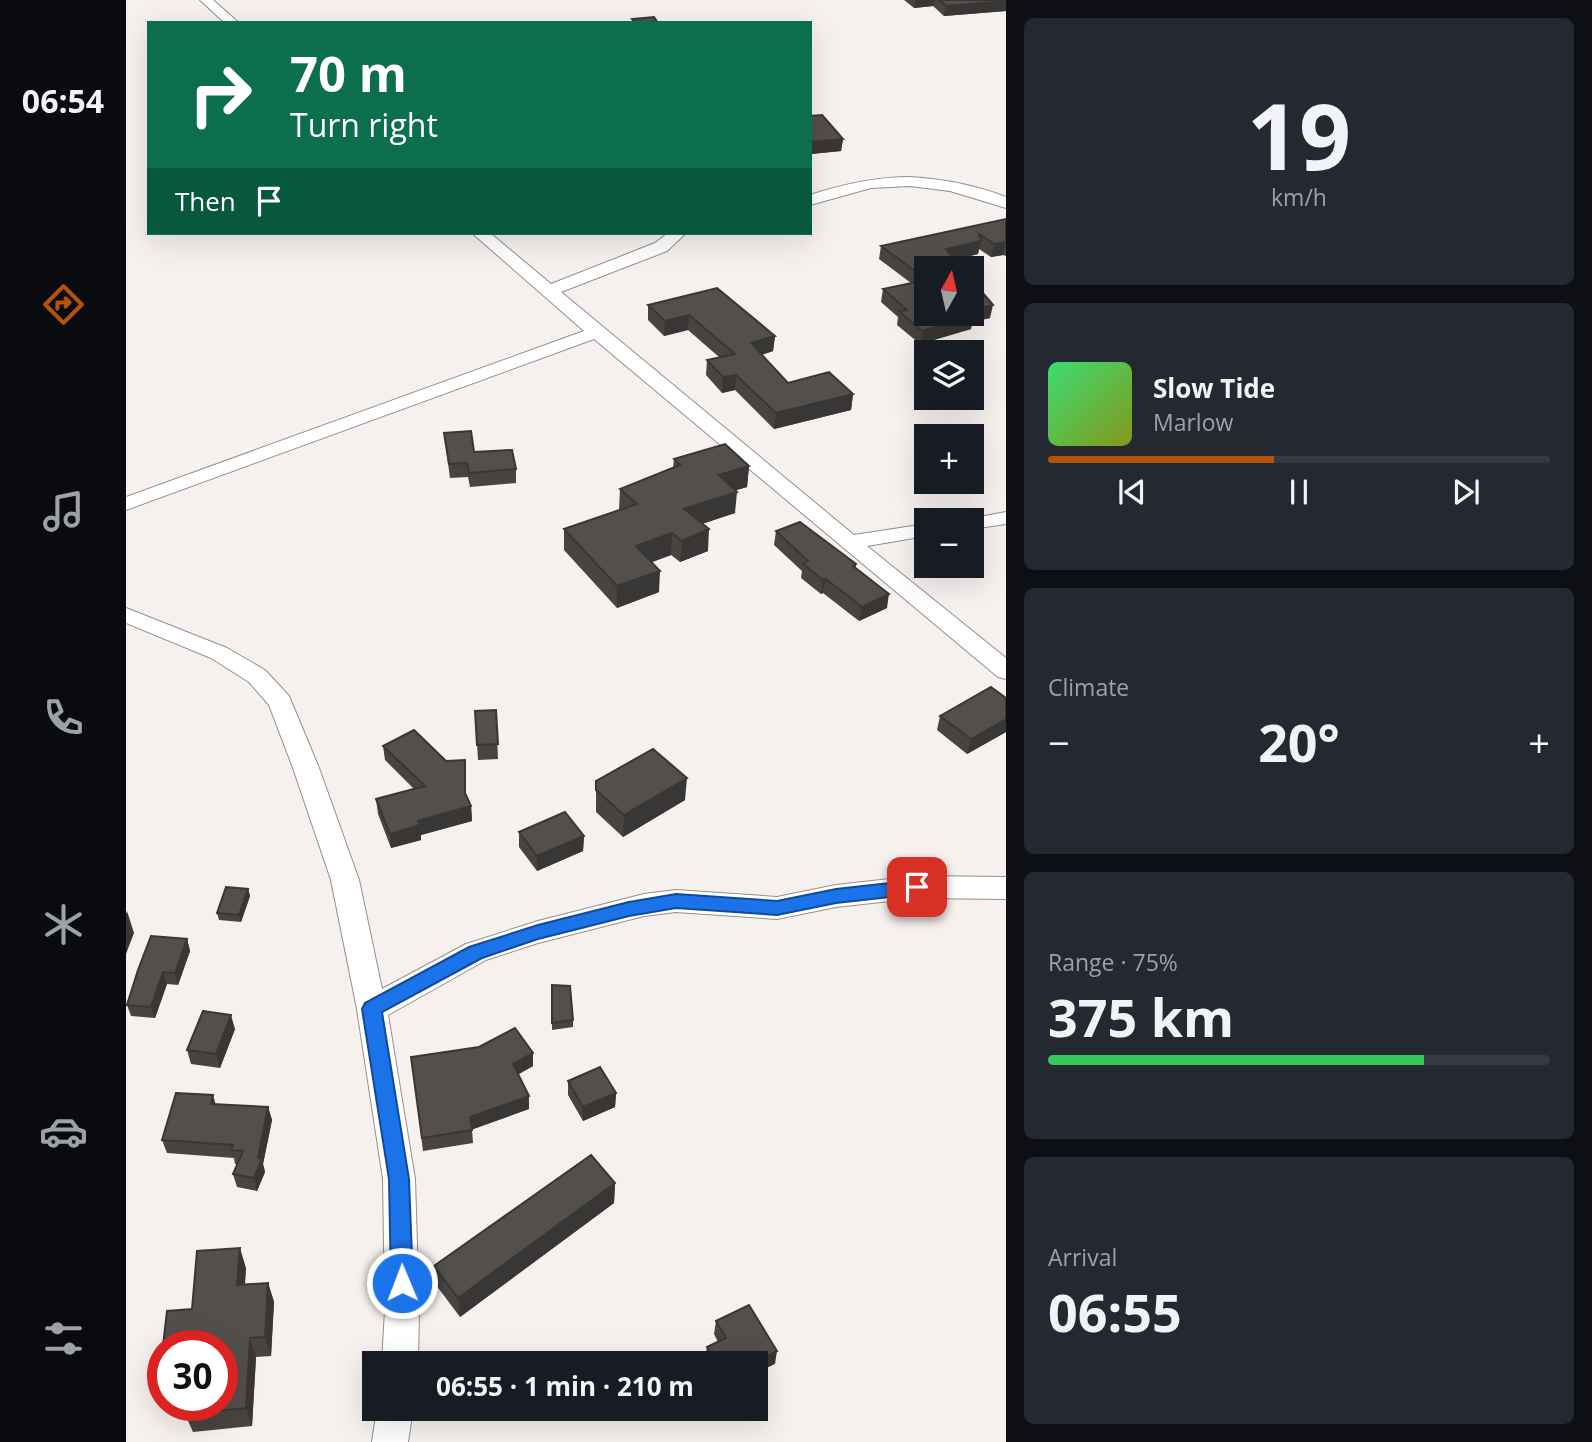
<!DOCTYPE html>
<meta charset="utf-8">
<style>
:root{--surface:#171b24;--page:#242831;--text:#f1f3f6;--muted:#9ea1a6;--line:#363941;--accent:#b45309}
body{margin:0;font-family:"Open Sans",sans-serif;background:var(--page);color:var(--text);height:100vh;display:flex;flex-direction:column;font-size:26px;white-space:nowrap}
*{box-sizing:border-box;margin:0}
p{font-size:23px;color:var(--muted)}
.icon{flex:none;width:38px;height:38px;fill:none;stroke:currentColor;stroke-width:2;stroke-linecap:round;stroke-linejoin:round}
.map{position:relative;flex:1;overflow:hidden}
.panel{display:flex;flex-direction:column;gap:18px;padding:18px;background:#0d0f14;width:586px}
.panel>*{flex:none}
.banner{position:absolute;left:21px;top:21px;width:665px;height:214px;border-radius:0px;box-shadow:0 7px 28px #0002;background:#0b6e4f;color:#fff;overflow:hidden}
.needle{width:46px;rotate:8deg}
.fabs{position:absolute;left:788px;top:256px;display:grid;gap:14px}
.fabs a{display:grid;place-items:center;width:70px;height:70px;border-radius:0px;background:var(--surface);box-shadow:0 7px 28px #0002;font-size:35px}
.speed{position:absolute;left:21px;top:1330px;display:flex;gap:14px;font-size:35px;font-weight:700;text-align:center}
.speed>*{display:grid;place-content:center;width:91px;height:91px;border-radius:50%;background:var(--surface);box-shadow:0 7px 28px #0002;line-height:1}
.speed .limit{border:10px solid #d22;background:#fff;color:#111}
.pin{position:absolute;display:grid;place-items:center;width:60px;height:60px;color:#fff;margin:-30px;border-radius:14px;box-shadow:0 4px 10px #0006}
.me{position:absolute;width:77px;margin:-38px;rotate:359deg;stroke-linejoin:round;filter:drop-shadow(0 0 5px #0008)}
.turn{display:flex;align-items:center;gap:24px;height:147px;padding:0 28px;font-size:32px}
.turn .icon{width:91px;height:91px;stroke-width:2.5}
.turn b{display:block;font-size:49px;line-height:60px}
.then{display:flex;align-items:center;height:66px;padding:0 28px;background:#0003;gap:14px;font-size:26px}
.big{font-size:52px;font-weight:700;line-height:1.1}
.panel .card{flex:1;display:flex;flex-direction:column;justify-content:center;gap:10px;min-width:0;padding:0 24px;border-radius:10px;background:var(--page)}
.panel .dial{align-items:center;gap:0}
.dial b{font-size:91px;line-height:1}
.song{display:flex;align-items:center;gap:21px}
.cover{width:84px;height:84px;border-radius:10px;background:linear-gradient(135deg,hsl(140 70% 55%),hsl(70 70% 35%))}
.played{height:7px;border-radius:4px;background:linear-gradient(90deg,var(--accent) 45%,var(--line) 45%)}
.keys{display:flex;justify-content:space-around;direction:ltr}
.heat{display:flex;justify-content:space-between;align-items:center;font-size:38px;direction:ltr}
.charge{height:10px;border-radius:5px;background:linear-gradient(90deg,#34c759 75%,var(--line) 0)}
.trip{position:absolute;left:236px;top:1351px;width:406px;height:70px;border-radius:0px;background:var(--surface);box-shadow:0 7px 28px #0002;font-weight:700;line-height:70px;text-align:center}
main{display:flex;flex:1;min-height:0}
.tab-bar{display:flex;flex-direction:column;width:126px;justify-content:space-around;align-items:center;background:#090b0e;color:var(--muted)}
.tab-bar .icon{width:49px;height:49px}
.tab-bar .selected{color:var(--accent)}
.tab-bar b{font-size:32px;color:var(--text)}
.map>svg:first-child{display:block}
</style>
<main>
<nav class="tab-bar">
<b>06:54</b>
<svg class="icon selected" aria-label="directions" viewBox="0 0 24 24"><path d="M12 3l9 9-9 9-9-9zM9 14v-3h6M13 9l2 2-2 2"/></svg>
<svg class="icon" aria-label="music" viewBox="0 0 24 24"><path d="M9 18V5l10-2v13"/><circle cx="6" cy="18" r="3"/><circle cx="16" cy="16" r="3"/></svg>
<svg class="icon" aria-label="phone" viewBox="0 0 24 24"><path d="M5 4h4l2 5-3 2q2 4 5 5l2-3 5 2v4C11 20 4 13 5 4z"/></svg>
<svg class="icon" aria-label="climate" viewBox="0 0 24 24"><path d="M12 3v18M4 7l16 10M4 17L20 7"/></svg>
<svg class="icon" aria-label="car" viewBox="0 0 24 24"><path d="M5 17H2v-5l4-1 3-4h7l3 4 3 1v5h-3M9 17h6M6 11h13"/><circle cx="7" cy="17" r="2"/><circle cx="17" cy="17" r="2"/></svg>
<svg class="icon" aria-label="filters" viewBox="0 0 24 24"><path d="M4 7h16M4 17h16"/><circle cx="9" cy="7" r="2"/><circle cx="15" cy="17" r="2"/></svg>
</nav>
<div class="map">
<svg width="880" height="1442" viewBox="0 0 880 1442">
<rect width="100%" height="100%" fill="#f6f1ee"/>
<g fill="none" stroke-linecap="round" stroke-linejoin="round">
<g stroke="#948f8c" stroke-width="2">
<path id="street" d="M74,0H87L113,23H99Z
M784,177C817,179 849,185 880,197V208L824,191L784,186L745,188L684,205V195C718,184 749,177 784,177Z
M346,233H364L425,284L529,243L542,233H560L541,251L435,292L728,535L800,524V536L741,546L880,658V679L872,677L468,339L0,510V497L458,331Z
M880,512V524L845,529V520H837Z
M0,608L101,648L139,670L163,696L193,768L233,880L256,989L340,944L412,921L518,894L550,890L651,897L710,885L791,876L880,877V899L791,898L710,907L651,919L550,912L518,916L412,943L360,960L262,1015L289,1179L293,1310L292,1363H256L259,1310L257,1179L231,1009L205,880L167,768L143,705L123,682L85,658L0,623Z
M251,1409H287L282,1442H246Z"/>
</g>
<use href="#street" fill="#fff" fill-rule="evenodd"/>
</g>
<path fill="#474441" d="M778,0H880V11L818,16L807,6L788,8Z
M684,116L717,139L715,151L685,154L684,153Z
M880,219V256L877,255L865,257L853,249L852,254L800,268V313L864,318L846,322L845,329L794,344L771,325L772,317L755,302L757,289L785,283L753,259L755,246Z
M522,305L649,336L647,351L636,355L662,383L727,394L725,410L648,429L609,390L596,393L580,375L581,360L593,357L562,330L538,336L522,320Z
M318,433L348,452L390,469V483L344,487L342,477L324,478Z
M548,459L623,466L621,487L609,490V513L576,524L582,551L554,562L545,555L526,562L533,592L491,608L438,550V529L493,510L494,489L547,468Z
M650,531L730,564V568L761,608L733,621L697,593L695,594L675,578L676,571L648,545Z
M880,698V732L841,754L811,730L814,716Z
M370,710L372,759L352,760L349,711Z
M257,746L320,761L339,760L340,794L345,806L346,821L295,835V840L265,848L252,814L250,799L288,789L259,760Z
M470,781L559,800L497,837L470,812Z
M393,832L458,836L457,851L411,871L393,847Z
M122,889L124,896L115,922L93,920L91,913Z
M61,939L64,951L52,985L41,984L29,1018L5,1016L1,1005Z
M426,985L447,1020V1027L426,1030Z
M109,1029L94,1068L65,1064L61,1050Z
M285,1057L407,1066L392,1074L403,1109L346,1129L347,1143L297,1151Z
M442,1081L490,1093L489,1107L457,1121L442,1095Z
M90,1105L142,1107L146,1120L137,1164L139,1172L131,1191L111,1187L107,1174L112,1164H109L108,1158L41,1153L36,1140Z
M489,1183L488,1203L334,1317L310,1285L308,1266Z
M120,1268L119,1284L142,1283L148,1302L145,1356L130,1357L126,1426L67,1432L59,1414L96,1405L66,1309Z
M590,1321L649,1364L580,1363L579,1360L581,1347L592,1342L588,1334Z"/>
<path fill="#393735" d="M789,0H808L807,6L788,8Z
M880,1V11L818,16L820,6Z
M717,139L715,151L685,154L687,142Z
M855,241L852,254L818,262L820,249Z
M880,242L877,255L865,257L868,244Z
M867,305L864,318L846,322L845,329L794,344L796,331L845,313V310Z
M563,315L562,330L538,336L539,321Z
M649,336L647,351L623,358L625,343Z
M610,375L609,390L596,393L597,377Z
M727,394L725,410L648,429L650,413Z
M623,466L621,487L592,496L593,475Z
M611,492L609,513L557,530L558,509Z
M583,529L582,551L554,562L556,541Z
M546,533L545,555L510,568V546Z
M534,571L533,592L491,608V586Z
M700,579L697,593L695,594L697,580Z
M763,594L761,608L733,621L736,607Z
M880,719V732L841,754L845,739Z
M561,778L559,800L497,837L498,815Z
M345,806L346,821L295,835V840L265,848L264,834L292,821Z
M458,836L457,851L411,871V856Z
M122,889L124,896L115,922L113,915Z
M1,911L8,933L0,954V914Z
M61,939L64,951L52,985L49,973Z
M37,972L41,984L29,1018L25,1007Z
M105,1015L109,1029L94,1068L90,1054Z
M407,1053V1066L388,1077L387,1064Z
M490,1093L489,1107L457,1121V1107Z
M87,1095L91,1109L85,1104Z
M403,1096V1109L345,1130L344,1117Z
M142,1107L146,1120L137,1164L139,1172L131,1191L128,1178Z
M489,1183L488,1203L334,1317L332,1298Z
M114,1248L120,1268L117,1304L111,1285Z
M142,1283L148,1302L145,1356L139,1337Z
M124,1338L130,1357L126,1426L120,1408Z
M651,1351L649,1364L630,1373V1363H628Z"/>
<path fill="#524f4c" stroke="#393735" stroke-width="2" d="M813,0H880V1L820,6Z
M528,17L532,23H509L506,19Z
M696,115L717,139L687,142L684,139V116Z
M880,219V242L868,244L853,234L855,241L820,249L836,268H800V279L755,246Z
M845,279L867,305L845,310Z
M800,280V313H845L848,316L796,331L773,311L781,310L757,289Z
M591,288L649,336L625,343L662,383L703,372L727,394L650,413L610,375L597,377L581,360L609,354L563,315L539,321L522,305Z
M345,431L348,452L386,450L390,469L343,473L341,463L323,464L318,433Z
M599,444L623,466L593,475L611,492L558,509L583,529L556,541L546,533L510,546L534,571L491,586L438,529L511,504L494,489L554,465L548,459Z
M674,522L730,564L727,566L763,594L736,607L700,579L697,580L677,564L682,561L650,531Z
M865,687L880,698V719L845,739L814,716Z
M370,710L372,744L351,745L349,711Z
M288,730L320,761L339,760V793L345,806L292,821L294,825L264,834L250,799L299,786L257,746Z
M527,749L561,778L498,815L470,790V781Z
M439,812L458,836L411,856L393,832Z
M100,887L122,889L113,915L91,913Z
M25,936L61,939L49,973L37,972L25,1007L1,1005L12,970Z
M426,985L444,986L447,1020L426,1023Z
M77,1011L105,1015L90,1054L61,1050Z
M389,1028L407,1053L387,1064L403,1096L344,1117L346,1130L296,1138L285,1057L353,1047Z
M474,1067L490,1093L457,1107L442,1081Z
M50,1093L87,1095L85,1104L142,1107L132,1158L136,1159L128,1178L107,1174L117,1151L105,1150L107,1145L36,1140Z
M465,1155L489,1183L332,1298L308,1266Z
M114,1248L111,1285L142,1283L139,1337L124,1338L120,1408L59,1414L60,1405H96V1346H37L41,1311L66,1309L71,1251Z
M623,1305L651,1351L628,1363H589L581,1347L600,1338L590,1321Z"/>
<path fill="#1a73e8" stroke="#114b97" stroke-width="2" d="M791,880L798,882L800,887L798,892L791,894L710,903L651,915L550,908L503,916L412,939L356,958L256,1012L283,1179L287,1283L284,1290L276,1293L268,1290L265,1283L263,1179L236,1009L239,1003L343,947L412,925L503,902L550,894L651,901L710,889Z"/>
</svg>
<div class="fabs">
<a><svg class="needle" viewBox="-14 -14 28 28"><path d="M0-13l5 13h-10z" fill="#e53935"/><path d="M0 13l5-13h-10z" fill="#9ea1a6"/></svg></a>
<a><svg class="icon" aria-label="layers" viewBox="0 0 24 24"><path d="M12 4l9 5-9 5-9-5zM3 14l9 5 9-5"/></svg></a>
<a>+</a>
<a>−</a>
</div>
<div class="speed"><div class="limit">30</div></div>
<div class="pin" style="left:791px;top:887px;background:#d93025"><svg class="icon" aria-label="arrive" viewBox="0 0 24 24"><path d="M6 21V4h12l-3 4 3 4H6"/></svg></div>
<svg class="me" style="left:276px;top:1283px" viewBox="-20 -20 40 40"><circle r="17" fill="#1a73e8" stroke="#fff" stroke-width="3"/><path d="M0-11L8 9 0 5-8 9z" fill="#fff"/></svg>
<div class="trip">06:55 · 1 min · 210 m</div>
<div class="banner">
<div class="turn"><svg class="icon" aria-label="right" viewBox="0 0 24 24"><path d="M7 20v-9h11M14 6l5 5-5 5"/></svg><div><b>70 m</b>Turn right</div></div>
<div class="then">Then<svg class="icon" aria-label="arrive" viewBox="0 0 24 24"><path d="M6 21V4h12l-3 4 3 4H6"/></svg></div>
</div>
</div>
<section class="panel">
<div class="card dial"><b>19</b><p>km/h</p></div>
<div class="card">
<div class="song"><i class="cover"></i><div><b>Slow Tide</b><p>Marlow</p></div></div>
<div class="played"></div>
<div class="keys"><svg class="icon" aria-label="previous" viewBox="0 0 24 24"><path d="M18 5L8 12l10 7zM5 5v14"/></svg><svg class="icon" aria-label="pause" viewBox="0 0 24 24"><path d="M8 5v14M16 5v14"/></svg><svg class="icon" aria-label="next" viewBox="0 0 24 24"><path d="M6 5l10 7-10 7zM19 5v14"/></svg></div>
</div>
<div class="card"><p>Climate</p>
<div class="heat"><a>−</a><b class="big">20°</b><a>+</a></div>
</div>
<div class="card"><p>Range · 75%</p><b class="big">375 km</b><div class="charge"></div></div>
<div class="card"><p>Arrival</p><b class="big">06:55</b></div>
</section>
</main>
